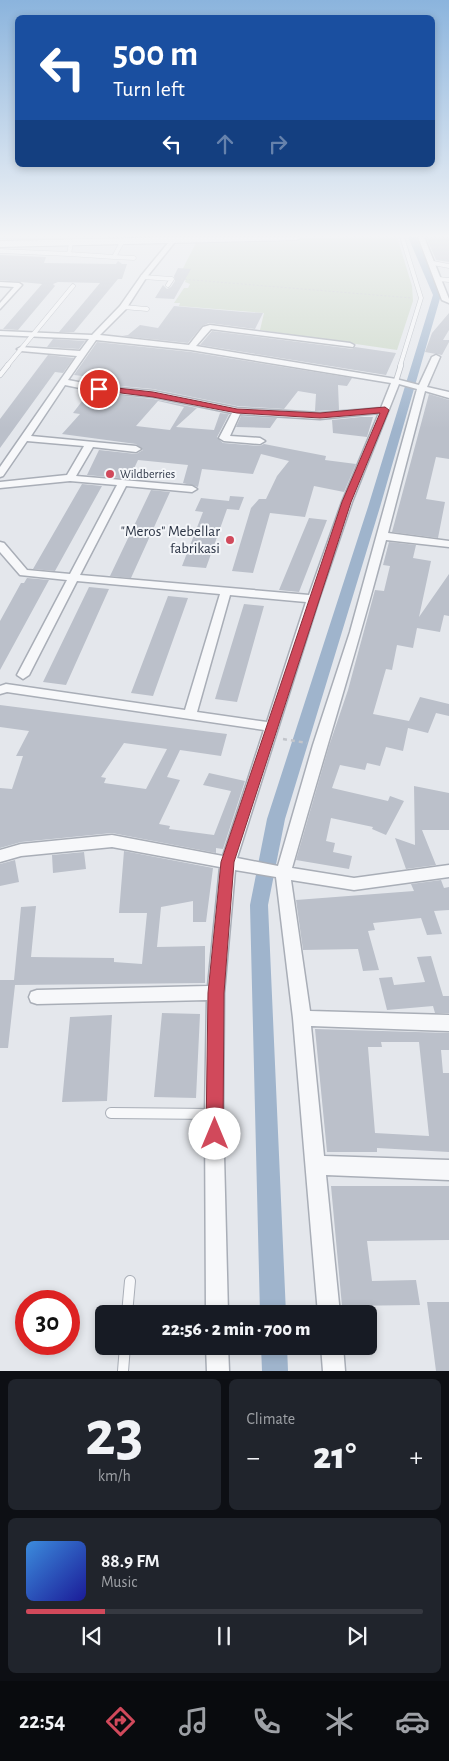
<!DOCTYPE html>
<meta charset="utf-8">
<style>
:root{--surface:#171b24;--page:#20242c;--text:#f1f3f6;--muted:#9ea1a6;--line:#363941;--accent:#d1495b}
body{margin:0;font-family:"Alegreya Sans",sans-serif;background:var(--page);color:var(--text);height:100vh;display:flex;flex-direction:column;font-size:19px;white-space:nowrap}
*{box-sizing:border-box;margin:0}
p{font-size:16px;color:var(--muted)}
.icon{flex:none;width:28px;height:28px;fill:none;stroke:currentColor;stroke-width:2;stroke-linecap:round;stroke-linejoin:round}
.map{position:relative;height:1371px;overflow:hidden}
.panel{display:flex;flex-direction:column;gap:8px;padding:8px;background:#0d0f14;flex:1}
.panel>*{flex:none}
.hud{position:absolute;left:15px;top:15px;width:420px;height:152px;border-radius:8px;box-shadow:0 2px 8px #0003;background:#1a4fa0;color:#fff;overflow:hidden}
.speed{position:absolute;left:15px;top:1290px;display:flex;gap:10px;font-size:25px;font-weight:700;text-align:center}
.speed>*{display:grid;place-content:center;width:65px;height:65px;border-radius:50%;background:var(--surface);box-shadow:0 2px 8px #0003;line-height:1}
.speed .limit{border:8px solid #d22;background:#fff;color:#111}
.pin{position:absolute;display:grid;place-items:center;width:42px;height:42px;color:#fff;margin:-21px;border:2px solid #fff;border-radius:50%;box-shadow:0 1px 5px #0007}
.me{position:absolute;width:55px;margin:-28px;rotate:0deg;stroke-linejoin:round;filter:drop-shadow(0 0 4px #0008)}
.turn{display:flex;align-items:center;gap:18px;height:105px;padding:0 15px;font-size:22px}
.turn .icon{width:65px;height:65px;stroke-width:2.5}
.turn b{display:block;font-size:35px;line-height:42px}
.lanes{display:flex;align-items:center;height:48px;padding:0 15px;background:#0003;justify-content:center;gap:25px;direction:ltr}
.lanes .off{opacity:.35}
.big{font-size:38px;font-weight:800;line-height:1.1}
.panel .widget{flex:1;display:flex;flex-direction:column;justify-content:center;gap:8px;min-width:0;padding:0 18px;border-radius:8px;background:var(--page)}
.panel .dial{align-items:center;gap:0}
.dial b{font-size:65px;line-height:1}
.song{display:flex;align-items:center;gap:15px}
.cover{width:60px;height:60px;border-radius:8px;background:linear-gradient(135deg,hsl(210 70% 55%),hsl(240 70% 35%))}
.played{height:5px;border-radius:2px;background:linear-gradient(90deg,var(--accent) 20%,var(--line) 20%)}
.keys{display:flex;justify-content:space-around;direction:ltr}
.heat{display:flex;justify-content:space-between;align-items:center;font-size:28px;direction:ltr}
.panel .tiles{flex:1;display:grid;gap:8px;grid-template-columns:1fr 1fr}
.widget:last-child{grid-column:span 2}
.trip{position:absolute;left:95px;top:1305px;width:282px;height:50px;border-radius:8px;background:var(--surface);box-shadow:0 2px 8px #0003;font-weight:800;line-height:50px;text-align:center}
.tabs{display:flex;height:80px;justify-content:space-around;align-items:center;background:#090b0e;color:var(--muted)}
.tabs .icon{width:35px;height:35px}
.tabs .selected{color:var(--accent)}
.tabs b{font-size:22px;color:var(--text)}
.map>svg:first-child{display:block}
</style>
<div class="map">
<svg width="449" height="1371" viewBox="0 0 449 1371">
<rect width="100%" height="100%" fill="#e4e7ec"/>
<path fill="#c9d6c5" d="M347,237H397L412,286L413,301L397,350L260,330L264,313L179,306L180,303H174L184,288H188L190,284L185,282L186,279L178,278L196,243Z"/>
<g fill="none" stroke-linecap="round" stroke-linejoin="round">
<path fill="#9fb4cc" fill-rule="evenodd" d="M408,237H416L441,295L380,507L285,819L268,905L286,1314H260L250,905L267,819L368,507L433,295Z
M261,1346H287L288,1371H262Z"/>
</g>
<path fill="#bbc0ca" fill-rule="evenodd" d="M426,237H449V262L436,260Z
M0,255L46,257L44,263L116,264L118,261L122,264H127L122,279H118L74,332H59L100,283L58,282L53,284L55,286L18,330L3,329L42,284L0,280Z
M178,268L191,269L174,299L155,298L163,285L167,289L171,287L175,281L174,276Z
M174,306L243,312L263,313L255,329L209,323L202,326L188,343L122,336L128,335L140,325L158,328Z
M449,313V330L443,340H449V342L442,355L425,352L432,333Z
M212,331L353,349L355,347L396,353L386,375L200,345Z
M53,339L85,341L79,349L47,347Z
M97,342L191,352L352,378L347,386L338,385L339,410L315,411L316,394L298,391L284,409L237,406L153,389L99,384H96L100,378L74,375Z
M48,355L74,358L63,373L55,372L0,448V419Z
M89,392L153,399L197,408L176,427L214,430L220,413L229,414L217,437L223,443L260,446L264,444L326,456L325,460L356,464L344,492L314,486L305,517L270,513L253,573L232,571L251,508L259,499H266L277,476L289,461L261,454L253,474L202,469L198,487L183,483L188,465L138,460L129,479L87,475L99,450L136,454L143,450L136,444L62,434L80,414L73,413ZM158,401L184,407L170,430L136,426Z
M429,394L449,400V459L436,457L426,499L445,502L438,538L392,532Z
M241,416L277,418L270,428L236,427Z
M361,417H373L367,437L333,433L332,420Z
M82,484L102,486L55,571L33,569Z
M151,490L170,492L131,578L110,576Z
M230,496L244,497L239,510L227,509L206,568L182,566L203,512L195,511L201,498L229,501Z
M309,518L327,520L299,592L279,590Z
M389,542L416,545L413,558L431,561L419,617L449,574V616L444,615L440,632L417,628L413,648L397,645L392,670L386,669L373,714L409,721L420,697L449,704V716L436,713L428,733L408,728L403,751L386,747L380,766L367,763L365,770L340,765L332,788L388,801L390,796L404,801L386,835L372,829L373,827L331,818L326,841L335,843L333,852L352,856L349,869L296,860L329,746L348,690L375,590L384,591L390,566L383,565Z
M27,578L49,580L0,670V621L21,583H24Z
M89,587L109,589L66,685L43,682Z
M168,596L188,598L153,696L131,693Z
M244,604L264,606L237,702L215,699Z
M0,705L227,734L221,756L180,750L167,777L180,780L159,824L170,826L169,829L214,835L231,791L203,785L209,773L245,781L223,849L216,848V853L112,833L21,842L0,848V788L12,789L23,756H16L29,731L0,727ZM124,743L167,749L146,789L104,783L106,778L101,777Z
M414,786L449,793V830H422L436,865L406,869L395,838L415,845Z
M124,851L213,868L206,922H193V901L161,907L157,947L205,946V983L15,985L8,1048H0V980H14L21,907L36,906L31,957L114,958V962L142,964L147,913H119Z
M84,852L86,869L53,873L52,855Z
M15,860L19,882L0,886V864Z
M441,880L444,888L449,887V910L434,911L442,934L427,935L421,918L373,923L375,930L368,931L379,970L363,971L358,949L303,950L296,900L414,891L411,884Z
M431,956L443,996H449V1013H435L433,1006L387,1010L379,978L392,977L394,985L425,982L417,957Z
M162,1013L200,1014L196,1098L154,1097Z
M112,1015L107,1101L62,1102L70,1017Z
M315,1029L449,1033V1050H441L443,1073H449V1152L377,1148V1152H327ZM381,1042H419L429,1136L375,1133L368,1047H382Z
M331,1186H449V1240L367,1241L372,1281L416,1280L420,1305L342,1306Z
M427,1302H449V1371H436Z"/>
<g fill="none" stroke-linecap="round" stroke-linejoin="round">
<g stroke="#a9aeb7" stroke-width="5">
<path id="lane-far2" d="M71,243L69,254L114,257L122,242
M0,251L69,254
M114,257L134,258
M433,263L449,266
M143,277L172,279L168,285
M438,279L449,280
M123,307L147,309
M7,366L73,286
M400,366L421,298L402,237"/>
</g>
<g stroke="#a9aeb7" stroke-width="6">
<path id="lane-far1" d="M0,375L8,365
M396,381L401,365"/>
</g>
<g stroke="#a9aeb7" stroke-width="12">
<path id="lane" d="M111,1113L213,1114
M127,1314L130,1281
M123,1371L125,1346"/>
</g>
<g stroke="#a9aeb7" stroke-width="3">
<path id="street" d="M173,237H179L146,278L126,309L100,335L189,345L203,327L210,325L350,343L354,345L353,347L211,329L196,346L396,379L419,385L432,357L436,355L440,357L427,387L449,392V398L425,391L388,533L449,541V547L386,540C357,650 323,758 292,868L354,878L449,865V877L354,890L291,880L310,1011L449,1015V1031L311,1026L324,1156L449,1160V1180L326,1175L340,1314H318L293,1018L276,877L235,870L224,993L223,1114L228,1314H206L205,1114L207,1000L37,1004L31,1002L29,997L31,992L37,990L208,986L220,867L112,847L21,856L0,862V850L21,844L112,835L223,856L264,730L7,692L0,694V686L6,684L185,710L220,594L77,581L29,675L23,679L17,675L67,580L20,575L0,552V542L4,543L27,570L70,574L117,485L70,481L0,488V482L67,475L84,446L27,441L3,476L0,477V467L77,356L21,351L17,349L21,347L80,351L89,339L0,335V331L92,335L120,306L141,276ZM96,340L191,350L391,383L381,408L320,413L237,408L153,391L99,386L68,380ZM399,384L417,389L350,632L313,745L278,866L237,858L319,599L352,502ZM65,385L99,392L153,397L232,413L219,438L224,441L260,444L265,441L260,438L230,436L240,414L320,419L379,413L342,502L309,595L80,575L126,486L192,492L197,489L192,486L76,476L93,447L136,452L141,449L136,446L31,436ZM230,595L306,602L267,722L197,712Z
M418,237H424L449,299V303L442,300Z
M0,282L19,283L22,285L0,309V303L14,287L0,286Z
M206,1346H228L229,1371H207Z
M321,1346H343L345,1371H323Z"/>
</g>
<g stroke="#a9aeb7" stroke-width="2">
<path id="secondary" d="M177,237H301L297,240L0,247V241Z"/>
</g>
<path stroke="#c2c5cb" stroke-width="1" stroke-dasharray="2 2" stroke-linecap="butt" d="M181,279L412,298"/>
<path stroke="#c2c5cb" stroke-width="2.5" stroke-dasharray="4 4" stroke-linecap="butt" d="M283,739L307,743"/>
<use href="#lane-far2" stroke="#f7f8fa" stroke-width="4"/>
<use href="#lane-far1" stroke="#f7f8fa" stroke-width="4.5"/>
<use href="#lane" stroke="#f7f8fa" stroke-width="10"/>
<use href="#street" fill="#f7f8fa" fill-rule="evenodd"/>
<use href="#secondary" fill="#fff" fill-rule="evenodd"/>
</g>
<linearGradient id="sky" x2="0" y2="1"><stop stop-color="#8bb4dd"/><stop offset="0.55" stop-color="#f3f4f6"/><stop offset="1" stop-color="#f3f4f6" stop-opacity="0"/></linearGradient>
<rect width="449" height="429" fill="url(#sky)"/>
<path fill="#d1495b" stroke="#882f3b" d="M99,386L153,392L237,409L320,413L385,407L389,410L351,502L234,862L224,993L223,1134L221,1140L215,1143L209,1140L206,1134L208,993L221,862L342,502L380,413L320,418L237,413L153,397L97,390L96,389Z"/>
<g fill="#d1495b" stroke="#f4f6f9" stroke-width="2">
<circle cx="110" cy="474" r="5"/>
<circle cx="230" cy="540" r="5"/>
</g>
<g text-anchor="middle" stroke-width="4" stroke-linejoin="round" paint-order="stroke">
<g font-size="12" fill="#2b3445" stroke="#f4f6f9" text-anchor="start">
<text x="120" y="478">Wildberries</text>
</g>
<g font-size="15" fill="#2b3445" stroke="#f4f6f9" text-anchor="end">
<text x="220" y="536">"Meros" Mebellar<tspan x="220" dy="17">fabrikasi</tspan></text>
</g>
</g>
</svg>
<div class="speed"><div class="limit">30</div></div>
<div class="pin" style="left:99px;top:389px;background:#d93025"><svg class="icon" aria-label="arrive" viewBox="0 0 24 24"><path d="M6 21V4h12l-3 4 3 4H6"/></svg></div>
<svg class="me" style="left:215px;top:1134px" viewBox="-20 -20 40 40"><circle r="19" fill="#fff"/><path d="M0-13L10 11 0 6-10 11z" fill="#d1495b"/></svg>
<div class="trip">22:56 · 2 min · 700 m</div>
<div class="hud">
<div class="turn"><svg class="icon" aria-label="left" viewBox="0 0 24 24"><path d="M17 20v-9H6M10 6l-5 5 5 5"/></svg><div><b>500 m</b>Turn left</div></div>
<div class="lanes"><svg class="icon" aria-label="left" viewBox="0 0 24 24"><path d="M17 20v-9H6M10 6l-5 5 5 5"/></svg><svg class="icon off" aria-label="ahead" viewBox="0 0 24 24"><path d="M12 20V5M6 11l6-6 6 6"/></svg><svg class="icon off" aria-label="right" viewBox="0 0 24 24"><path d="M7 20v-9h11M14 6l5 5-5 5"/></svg></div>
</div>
</div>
<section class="panel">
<div class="tiles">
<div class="widget dial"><b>23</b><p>km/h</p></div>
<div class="widget"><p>Climate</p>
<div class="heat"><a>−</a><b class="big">21°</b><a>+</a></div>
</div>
<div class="widget">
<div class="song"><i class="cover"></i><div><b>88.9 FM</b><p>Music</p></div></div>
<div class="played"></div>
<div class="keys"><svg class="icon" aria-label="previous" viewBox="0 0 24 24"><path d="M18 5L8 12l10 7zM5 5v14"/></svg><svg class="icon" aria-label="pause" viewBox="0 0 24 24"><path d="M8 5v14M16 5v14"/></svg><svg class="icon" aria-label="next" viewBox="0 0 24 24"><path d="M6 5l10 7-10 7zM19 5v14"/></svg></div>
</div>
</div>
</section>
<nav class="tabs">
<b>22:54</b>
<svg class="icon selected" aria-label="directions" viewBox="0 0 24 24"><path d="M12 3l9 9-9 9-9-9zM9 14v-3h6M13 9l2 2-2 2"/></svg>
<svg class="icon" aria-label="music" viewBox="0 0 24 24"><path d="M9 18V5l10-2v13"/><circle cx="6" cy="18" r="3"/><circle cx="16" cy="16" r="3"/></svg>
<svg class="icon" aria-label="phone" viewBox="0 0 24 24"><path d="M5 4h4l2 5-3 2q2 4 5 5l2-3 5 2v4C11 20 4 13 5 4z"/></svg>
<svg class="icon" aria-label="climate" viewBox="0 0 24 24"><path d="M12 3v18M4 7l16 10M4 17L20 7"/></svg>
<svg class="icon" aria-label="car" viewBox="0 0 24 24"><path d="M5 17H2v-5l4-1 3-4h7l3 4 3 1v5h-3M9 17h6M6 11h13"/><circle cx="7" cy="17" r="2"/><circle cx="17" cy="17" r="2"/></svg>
</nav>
